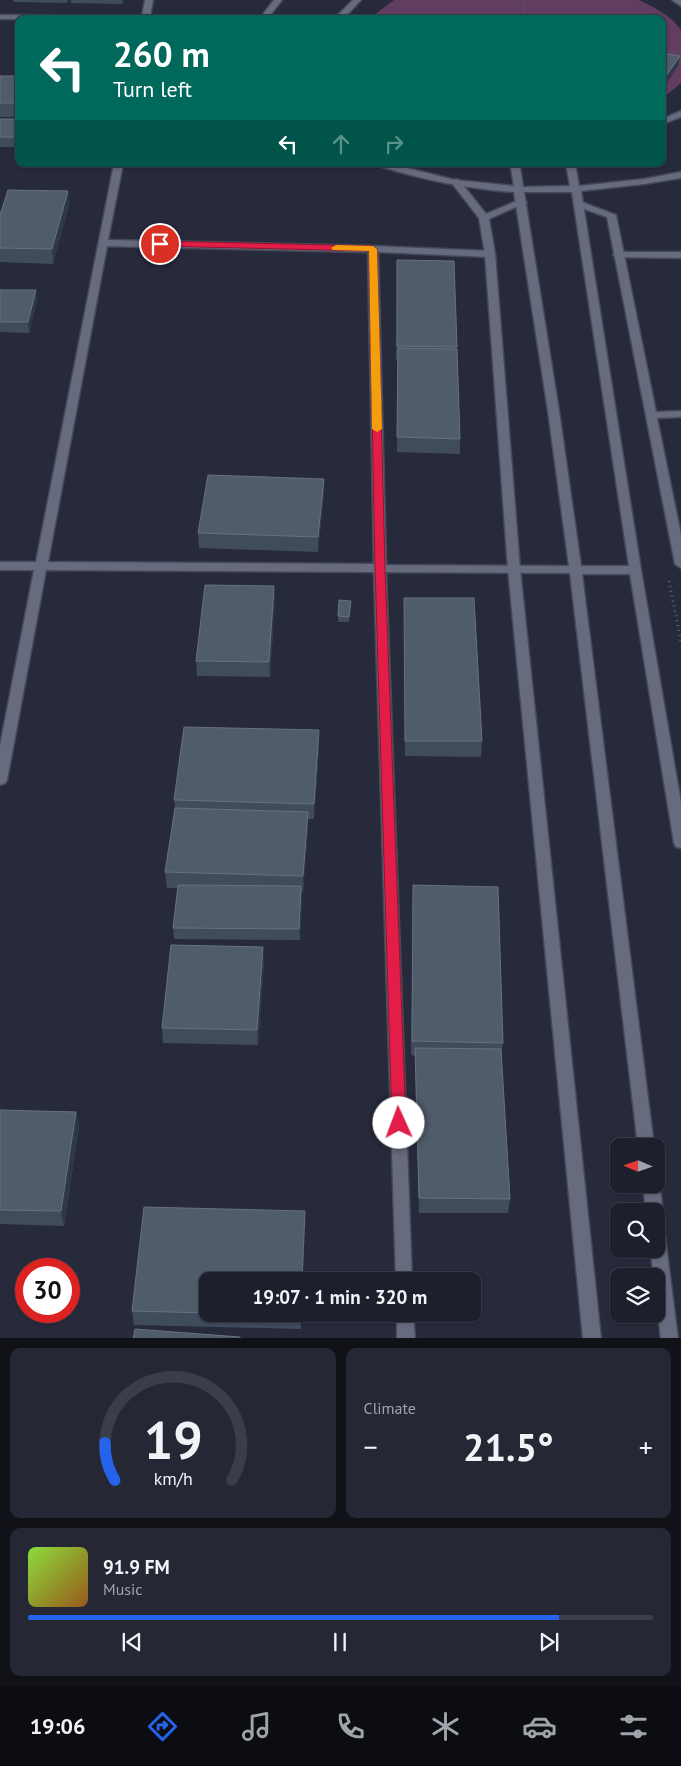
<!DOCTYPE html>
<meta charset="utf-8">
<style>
:root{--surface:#1d202c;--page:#252834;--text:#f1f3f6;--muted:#a0a3a9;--line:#3b3e48;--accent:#2563eb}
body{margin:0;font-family:"PT Sans",sans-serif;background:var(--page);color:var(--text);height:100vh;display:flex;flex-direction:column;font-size:19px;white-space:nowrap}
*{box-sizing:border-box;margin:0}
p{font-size:16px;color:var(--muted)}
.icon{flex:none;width:28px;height:28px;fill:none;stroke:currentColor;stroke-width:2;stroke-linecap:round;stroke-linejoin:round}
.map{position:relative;height:1338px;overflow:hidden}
.details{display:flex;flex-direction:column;gap:10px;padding:10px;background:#101218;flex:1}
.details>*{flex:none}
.guide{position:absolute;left:15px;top:15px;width:651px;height:152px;border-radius:10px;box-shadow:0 1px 4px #0004,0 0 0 1px var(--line);background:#00695c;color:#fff;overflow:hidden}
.needle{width:32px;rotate:272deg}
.buttons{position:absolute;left:610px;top:1138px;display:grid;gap:10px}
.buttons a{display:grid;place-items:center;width:55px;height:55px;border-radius:10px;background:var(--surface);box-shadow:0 1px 4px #0004,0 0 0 1px var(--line);font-size:25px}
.speed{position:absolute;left:15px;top:1258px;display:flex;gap:10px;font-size:25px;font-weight:700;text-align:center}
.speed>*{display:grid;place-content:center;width:65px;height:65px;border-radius:50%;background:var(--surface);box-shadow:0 1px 4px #0004,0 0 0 1px var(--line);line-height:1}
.speed .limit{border:8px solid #d22;background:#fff;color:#111}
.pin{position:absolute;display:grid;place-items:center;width:42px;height:42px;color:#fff;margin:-21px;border:2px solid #fff;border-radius:50%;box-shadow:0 1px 5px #0007}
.me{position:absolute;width:55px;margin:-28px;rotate:358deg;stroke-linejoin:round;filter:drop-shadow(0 0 4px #0008)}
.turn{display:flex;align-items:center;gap:18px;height:105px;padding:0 15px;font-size:22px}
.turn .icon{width:65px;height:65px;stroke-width:2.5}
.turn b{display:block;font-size:35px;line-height:42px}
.lanes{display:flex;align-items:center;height:48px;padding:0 15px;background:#0003;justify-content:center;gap:25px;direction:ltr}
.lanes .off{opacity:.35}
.big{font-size:38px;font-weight:800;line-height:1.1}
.details .widget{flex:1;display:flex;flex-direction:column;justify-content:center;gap:8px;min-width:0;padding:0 18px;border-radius:10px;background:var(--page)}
.details .dial{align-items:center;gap:0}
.dial svg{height:130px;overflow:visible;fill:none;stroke:var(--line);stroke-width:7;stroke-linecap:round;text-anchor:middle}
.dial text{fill:var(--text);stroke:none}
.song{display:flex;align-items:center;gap:15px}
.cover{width:60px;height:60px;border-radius:8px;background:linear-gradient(135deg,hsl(90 70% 55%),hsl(30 70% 35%))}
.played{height:5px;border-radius:2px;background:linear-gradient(90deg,var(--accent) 85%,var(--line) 85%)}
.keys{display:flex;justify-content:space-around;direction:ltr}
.heat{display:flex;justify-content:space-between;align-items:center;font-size:28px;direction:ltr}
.details .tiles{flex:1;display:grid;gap:10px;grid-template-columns:1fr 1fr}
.widget:last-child{grid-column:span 2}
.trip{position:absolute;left:199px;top:1272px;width:282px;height:50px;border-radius:10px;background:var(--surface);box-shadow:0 1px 4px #0004,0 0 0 1px var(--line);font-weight:800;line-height:50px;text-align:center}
.menu{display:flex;height:80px;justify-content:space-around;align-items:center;background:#0c0d12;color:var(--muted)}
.menu .icon{width:35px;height:35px}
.menu .selected{color:var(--accent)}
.menu b{font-size:22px;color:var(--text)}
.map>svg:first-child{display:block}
</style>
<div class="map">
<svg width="681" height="1339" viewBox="0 0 681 1339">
<rect width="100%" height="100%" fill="#272a3b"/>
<path fill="#603d61" d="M394,0H639C654,7 672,16 681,30V83L663,98L662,19H369Z"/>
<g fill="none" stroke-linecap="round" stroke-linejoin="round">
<g stroke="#464857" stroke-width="3">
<path id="lane" d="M456,179L459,180L486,214L519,200L522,199L527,202L489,219L495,254L520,569L601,1339H583L508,569L485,254L479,218L451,182Z
M579,201L616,215L656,412L681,411V417L657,418L681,535V568L675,564L607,217L576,206V202Z"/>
</g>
<g stroke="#464857" stroke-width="3">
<path id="street" d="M145,0H153L150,16L261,17L274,0H282L267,19H0V15L142,16Z
M353,0H361L343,19H334Z
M672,0H681V6Z
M681,111V117L662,124V119Z
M114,164H123L108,240L373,246L490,251L495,254L490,257L378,252L386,565L569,566L548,411L514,192C468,189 424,180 379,166L378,164H391L455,180L514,186L511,168L506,164H516L520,167L523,187L570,186L566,164H575L579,186L644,179L681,172V178L644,184L581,191L641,570L681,803V848L676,847L674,843L630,574H582L654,1146H638L570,573L386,572L412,1281H396L374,572L46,570L7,780L5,783L0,785V746L34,570H0V562H36ZM524,192H572L629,566H581L559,411ZM107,246L368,252L374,564L48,562Z
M618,252H681V258L615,257L613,255Z
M656,1179C661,1188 664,1207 660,1216L656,1217V1211H646L643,1184H656Z
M656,1222L662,1224L664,1229L678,1339H661L656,1297V1276H654L650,1249H656Z
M397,1314H413L415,1339H397Z"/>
</g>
<path stroke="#5e6170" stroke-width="2.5" stroke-dasharray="0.5 2.5" stroke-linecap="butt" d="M525,0V19
M662,51L681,53"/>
<path stroke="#5e6170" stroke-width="3" stroke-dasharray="1 4" stroke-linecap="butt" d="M669,581L681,642"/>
<use href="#lane" fill="#676b7f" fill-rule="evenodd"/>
<use href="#street" fill="#676b7f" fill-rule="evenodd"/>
</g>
<path fill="#404c5c" d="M13,0H68L67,3L13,2Z
M71,0H123L122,4L71,3Z
M0,76H19V117H0Z
M0,119H19V147H0Z
M68,191L69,205L53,264L0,262V215Z
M397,274L457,347L460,439V454L397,452V360H396Z
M0,290L37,300L29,333L0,332Z
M324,494L318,552L199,548L198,533Z
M274,586L275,601L270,677L197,676L196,661Z
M404,598L482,741L481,757L405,756Z
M351,601L349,622H338V616Z
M319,730V746L314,819H308V827L303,892H302L300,940L174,939L173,928L178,888H167L165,872L175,808L174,800Z
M413,885L503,1043L501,1058L510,1199L508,1213H419L415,1056L411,1055Z
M264,962L258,1045L163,1043L162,1028Z
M0,1110L76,1112L79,1127L64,1226L0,1224Z
M305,1226L208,1281V1314H301V1329L134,1325L132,1311Z"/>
<path fill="#2f3848" d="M680,56L678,66L662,90V82Z
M68,191L69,205L53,264L52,249Z
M36,290L37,300L29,333L28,322Z
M324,479V494L318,552V537Z
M274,586L275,601L270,677L269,662Z
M319,730V746L314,819V804Z
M308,812V827L303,892V876Z
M301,886L302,897L300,940L299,929Z
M263,947L264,962L258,1045L257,1030Z
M76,1112L79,1127L64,1226L61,1211Z
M305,1211V1226L303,1281H302Z
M300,1314H301V1329Z"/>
<path fill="#515c6b" stroke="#677180" d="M662,53L680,56L662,82Z
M0,76H19V103H0Z
M0,119H19V137H0Z
M8,190L68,191L52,249L0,248V215Z
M397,260L454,261L457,347L397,346Z
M0,290H36L28,322H0Z
M398,348L457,349L460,439L397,437Z
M208,475L324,479L318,537L198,533Z
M205,585L274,586L269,662L196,661Z
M404,598H474L482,741H405Z
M339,600L351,601L349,617L338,616Z
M184,727L319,730L314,804L174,800Z
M175,808L308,812L303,876L165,872Z
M178,885L301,886L299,929L173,928Z
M413,885L498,887L503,1043L412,1041Z
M171,945L263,947L257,1030L162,1028Z
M415,1048L501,1049L510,1199L419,1198Z
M0,1110L76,1112L61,1211L0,1210Z
M144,1207L305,1211L302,1281H208V1313L132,1311Z
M235,1314H300V1315Z
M135,1329L240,1337V1339H133Z"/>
<path fill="#e11d48" stroke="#92132f" d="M160,241L373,246L377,249L385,568L406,1123L404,1127L399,1129L394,1127L392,1123L375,568L369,251L157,246V242Z"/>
<path fill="#f59e0b" d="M336,245L373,246L377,249L382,429L377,432L372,429L369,251L333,250L331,248Z"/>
</svg>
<div class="buttons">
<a><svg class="needle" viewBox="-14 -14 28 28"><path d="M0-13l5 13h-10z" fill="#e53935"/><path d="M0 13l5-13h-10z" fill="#a0a3a9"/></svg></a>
<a><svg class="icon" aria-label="search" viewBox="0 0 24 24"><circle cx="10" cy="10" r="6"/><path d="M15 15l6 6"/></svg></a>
<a><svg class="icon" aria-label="layers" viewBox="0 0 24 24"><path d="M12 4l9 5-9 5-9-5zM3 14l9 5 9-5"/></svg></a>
</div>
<div class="speed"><div class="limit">30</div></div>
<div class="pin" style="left:160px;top:244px;background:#d93025"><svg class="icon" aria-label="arrive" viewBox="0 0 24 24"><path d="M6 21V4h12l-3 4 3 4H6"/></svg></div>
<svg class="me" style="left:399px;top:1123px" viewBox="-20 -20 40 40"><circle r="19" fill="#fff"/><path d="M0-13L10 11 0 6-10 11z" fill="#e11d48"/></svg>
<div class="trip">19:07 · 1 min · 320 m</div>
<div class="guide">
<div class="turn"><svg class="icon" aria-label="left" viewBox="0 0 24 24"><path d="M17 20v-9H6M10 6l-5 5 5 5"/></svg><div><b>260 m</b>Turn left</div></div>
<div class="lanes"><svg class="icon" aria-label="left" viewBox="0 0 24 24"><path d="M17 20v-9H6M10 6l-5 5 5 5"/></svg><svg class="icon off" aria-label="ahead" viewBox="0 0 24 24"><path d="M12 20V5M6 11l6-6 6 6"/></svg><svg class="icon off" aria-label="right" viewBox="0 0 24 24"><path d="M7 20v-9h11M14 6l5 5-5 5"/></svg></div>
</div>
</div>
<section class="details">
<div class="tiles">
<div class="widget dial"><svg viewBox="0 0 100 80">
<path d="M14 69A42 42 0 1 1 86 69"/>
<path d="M14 69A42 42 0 0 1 8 46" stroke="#2563eb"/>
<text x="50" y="56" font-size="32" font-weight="700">19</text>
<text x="50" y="72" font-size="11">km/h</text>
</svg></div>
<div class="widget"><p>Climate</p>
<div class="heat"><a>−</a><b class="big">21.5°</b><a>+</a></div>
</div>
<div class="widget">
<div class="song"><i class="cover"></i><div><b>91.9 FM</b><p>Music</p></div></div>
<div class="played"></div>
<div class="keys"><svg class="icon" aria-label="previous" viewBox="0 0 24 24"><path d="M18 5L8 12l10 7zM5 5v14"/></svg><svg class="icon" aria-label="pause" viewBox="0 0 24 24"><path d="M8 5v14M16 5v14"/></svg><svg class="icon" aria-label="next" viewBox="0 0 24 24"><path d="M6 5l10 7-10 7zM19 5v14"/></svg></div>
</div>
</div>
</section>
<nav class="menu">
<b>19:06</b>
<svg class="icon selected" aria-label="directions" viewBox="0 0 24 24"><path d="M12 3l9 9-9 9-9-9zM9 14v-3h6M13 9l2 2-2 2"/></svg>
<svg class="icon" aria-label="music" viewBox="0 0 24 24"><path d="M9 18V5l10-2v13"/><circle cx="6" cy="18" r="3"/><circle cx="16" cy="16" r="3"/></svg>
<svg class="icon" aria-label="phone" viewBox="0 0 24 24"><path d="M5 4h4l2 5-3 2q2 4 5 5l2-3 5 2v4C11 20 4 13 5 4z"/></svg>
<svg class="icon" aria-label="climate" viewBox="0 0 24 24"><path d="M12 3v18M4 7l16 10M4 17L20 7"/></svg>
<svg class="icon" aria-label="car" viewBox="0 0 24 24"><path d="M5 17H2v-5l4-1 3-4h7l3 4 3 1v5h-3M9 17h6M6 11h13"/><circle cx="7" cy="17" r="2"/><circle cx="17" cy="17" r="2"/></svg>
<svg class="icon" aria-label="filters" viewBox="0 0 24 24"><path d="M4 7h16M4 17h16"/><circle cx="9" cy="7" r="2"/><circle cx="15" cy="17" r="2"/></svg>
</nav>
